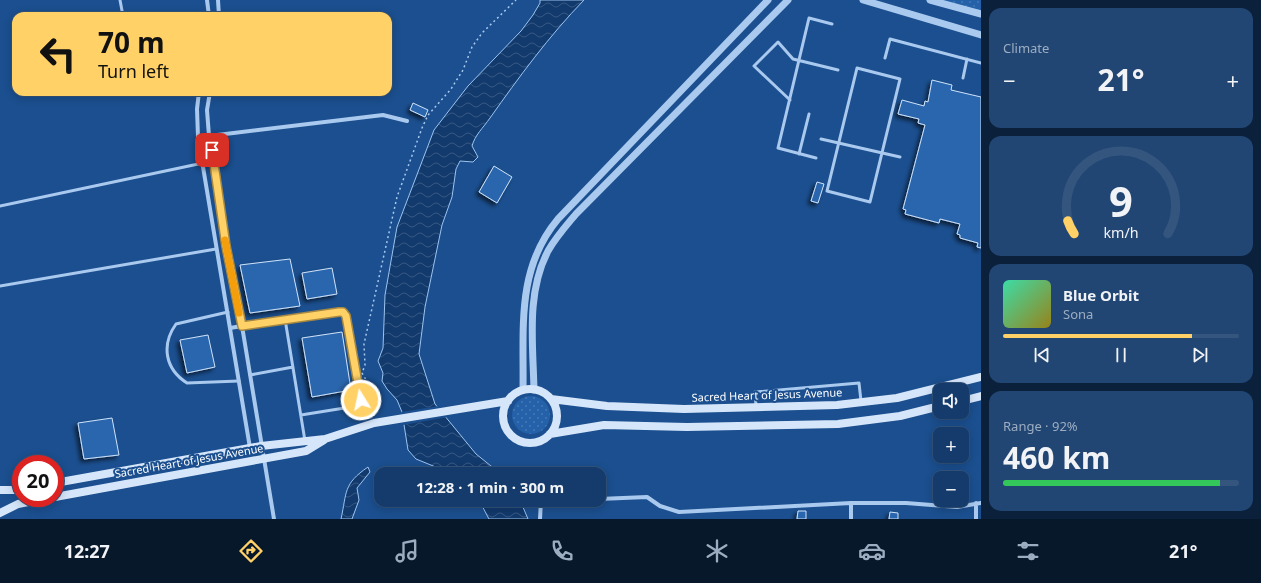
<!DOCTYPE html>
<meta charset="utf-8">
<style>
:root{--surface:#143b6b;--page:#214673;--text:#f1f3f6;--muted:#9dadc1;--line:#33557e;--accent:#ffd166}
body{margin:0;font-family:"Noto Sans",sans-serif;background:var(--page);color:var(--text);height:100vh;display:flex;flex-direction:column;font-size:15px;white-space:nowrap}
*{box-sizing:border-box;margin:0}
p{font-size:13px;color:var(--muted)}
.icon{flex:none;width:22px;height:22px;fill:none;stroke:currentColor;stroke-width:2;stroke-linecap:round;stroke-linejoin:round}
.map{position:relative;flex:1;overflow:hidden}
.panel{display:flex;flex-direction:column;gap:8px;padding:8px;background:#0b203b;width:280px}
.panel>*{flex:none}
.top-card{position:absolute;left:12px;top:12px;width:380px;height:84px;border-radius:12px;box-shadow:0 2px 10px #0003,0 0 0 1px var(--line);background:#ffd166;color:#111;overflow:hidden}
.tools{position:absolute;left:933px;top:383px;display:grid;gap:8px}
.tools a{display:grid;place-items:center;width:36px;height:36px;border-radius:8px;background:var(--surface);box-shadow:0 2px 10px #0003,0 0 0 1px var(--line);font-size:20px}
.speed{position:absolute;left:12px;top:455px;display:flex;gap:8px;font-size:20px;font-weight:700;text-align:center}
.speed>*{display:grid;place-content:center;width:52px;height:52px;border-radius:50%;background:var(--surface);box-shadow:0 2px 10px #0003,0 0 0 1px var(--line);line-height:1}
.speed .limit{border:6px solid #d22;background:#fff;color:#111}
.pin{position:absolute;display:grid;place-items:center;width:34px;height:34px;color:#fff;margin:-17px;border-radius:8px;box-shadow:0 2px 6px #0006}
.me{position:absolute;width:44px;margin:-22px;rotate:350deg;stroke-linejoin:round;filter:drop-shadow(0 0 3px #0008)}
.turn{display:flex;align-items:center;gap:14px;height:84px;padding:0 20px;font-size:18px}
.turn .icon{width:52px;height:52px;stroke-width:2.5}
.turn b{display:block;font-size:28px;line-height:34px}
.big{font-size:30px;font-weight:700;line-height:1.1}
.panel .widget{flex:1;display:flex;flex-direction:column;justify-content:center;gap:6px;min-width:0;padding:0 14px;border-radius:12px;background:var(--page)}
.panel .dial{align-items:center;gap:0}
.dial svg{height:104px;overflow:visible;fill:none;stroke:var(--line);stroke-width:7;stroke-linecap:round;text-anchor:middle}
.dial text{fill:var(--text);stroke:none}
.song{display:flex;align-items:center;gap:12px}
.cover{width:48px;height:48px;border-radius:6px;background:linear-gradient(135deg,hsl(160 70% 55%),hsl(50 70% 35%))}
.played{height:4px;border-radius:2px;background:linear-gradient(90deg,var(--accent) 80%,var(--line) 80%)}
.keys{display:flex;justify-content:space-around;direction:ltr}
.heat{display:flex;justify-content:space-between;align-items:center;font-size:22px;direction:ltr}
.charge{height:6px;border-radius:3px;background:linear-gradient(90deg,#34c759 92%,var(--line) 0)}
.trip{position:absolute;left:374px;top:467px;width:232px;height:40px;border-radius:12px;background:var(--surface);box-shadow:0 2px 10px #0003,0 0 0 1px var(--line);font-weight:700;line-height:40px;text-align:center}
.tabs{display:flex;height:64px;justify-content:space-around;align-items:center;background:#08182b;color:var(--muted)}
.tabs .icon{width:28px;height:28px}
.tabs .on{color:var(--accent)}
.tabs b{font-size:18px;color:var(--text)}
main{display:flex;flex:1;min-height:0}
.map>svg:first-child{display:block}
</style>
<main>
<div class="map">
<svg width="981" height="519" viewBox="0 0 981 519">
<defs>
<pattern id="grass-dots" width="8" height="8" patternUnits="userSpaceOnUse"><rect width="8" height="8" fill="#2461a8"/><path d="M2 2h.1M6 6h.1" fill="none" stroke="#4579b5" stroke-width="1.8" stroke-linecap="round"/></pattern>
<pattern id="water-waves" width="16" height="10" patternUnits="userSpaceOnUse"><rect width="16" height="10" fill="#123a6d"/><path d="M0 5q4-4 8 0t8 0" fill="none" stroke="#365883"/></pattern>
<filter id="shadow"><feDropShadow dx="-3" dy="3" stdDeviation="2" flood-color="#0009"/></filter>
</defs>
<rect width="100%" height="100%" fill="#1b4f8f"/>
<path fill="url(#grass-dots)" d="M941,0H981V12Z
M512 415a19 19 0 1 1 38 0a19 19 0 1 1-38 0Z"/>
<path fill="url(#water-waves)" stroke="#9cc4f0" d="M540,0H584C549,36 519,77 490,118C483,128 475,135 472,146L478,157L473,162L460,161L456,169L452,197L442,225L425,307L419,354L435,404L476,454L501,474H453L416,459L408,450L402,412L397,400L387,389L382,381L383,373L378,361L383,348L385,295L397,227L434,130L468,86L521,31L533,15L540,3Z
M368,467L370,472L357,488L359,500L352,519H341C347,492 343,484 368,467Z
M479,500H520L528,519H489Z"/>
<path fill="#1b4f8f" d="M439,406L448,417L403,425L401,412Z"/>
<path fill="#2a66ad" stroke="#cfe3fa" filter="url(#shadow)" d="M932,80L952,85L951,90L981,97V248L977,247L978,243L960,238V235L957,234L960,224L940,219L939,223L905,214L906,210L903,209L925,125L918,123L919,119L898,114L902,100L924,106L925,101L928,102Z
M413,103L428,110L425,117L410,110Z
M494,166L512,177L497,203L479,192Z
M817,182L824,184L818,203L811,201Z
M290,259L300,306L250,313L240,265Z
M332,268L337,294L307,299L302,273Z
M342,332L351,390L312,397L302,338Z
M208,335L215,367L187,373L180,340Z
M112,418L119,455L84,459L78,423Z
M798,511H806V519H797Z
M890,512L898,513V519H889Z"/>
<g fill="none" stroke-linecap="round" stroke-linejoin="round">
<path stroke="#a9c9ee" stroke-width="1.5" stroke-dasharray="2 3" stroke-linecap="butt" d="M374,416V408L368,400L369,385L362,373L365,365L364,344L397,197L422,128L428,115L451,89L463,70L472,47L482,33L516,0"/>
<path stroke="#a9c9ee" stroke-width="3" d="M120,0L123,16
M885,58L890,39L981,63
M857,68L900,79L870,202L827,191Z
M963,78L967,59
M790,100L754,66L778,42L793,59L838,70
M821,139L900,157
M799,154L809,114
M816,158L778,148L809,18L832,24
M0,206L203,163
M0,286L216,249
M228,312L176,324C161,345 165,369 187,383L239,381
M285,319L305,441
M242,326L339,311L343,312L346,316L361,400L357,406L301,415
M250,375L293,367
M756,406L755,392L859,383L861,401"/>
<path stroke="#a9c9ee" stroke-width="4" d="M207,0L209,16
M218,0L219,16
M199,92L197,109L198,137L250,448
M210,92L207,110L209,136L219,192L226,246L242,326L274,519
M209,136L383,115L407,121
M230,328L242,326
M599,499L647,497L660,506L679,512L851,503H906L957,507L981,503
M540,519L541,500
M851,519V503
M976,519V503"/>
<path stroke="#a9c9ee" stroke-width="7" d="M863,0L981,35
M930,0L981,14
M523,390C524,328 516,269 558,219L768,0
M534,390C533,343 526,293 548,251C556,237 566,226 576,214L788,0"/>
<path stroke="#d6e6fa" stroke-width="8" d="M503 416a27 27 0 1 1 54 0a27 27 0 1 1-54 0Z
M551,399L607,406L684,409L837,405L897,398L981,377
M962,401L981,396
M550,434L604,425L687,427L838,424L900,416L940,406
M55,483L261,446L325,439L374,423L508,401
M0,490H21
M55,497L306,451L324,440
M0,513L18,504L49,498"/>
</g>
<g fill="none" stroke-linecap="round" stroke-linejoin="round">
<g stroke="#a68842" stroke-width="10">
<path id="route" d="M212,150L226,246L242,326L339,312H343L346,316L361,400"/>
</g>
<use href="#route" stroke="#ffd166" stroke-width="7"/>
<path stroke="#f59e0b" stroke-width="7" d="M225,240L239,313"/>
</g>
<g text-anchor="middle" stroke-width="4" stroke-linejoin="round" paint-order="stroke">
<g font-size="11" fill="#fff" stroke="#1b4f8f">
<text transform="translate(767 395) rotate(-2)" y="4">Sacred Heart of Jesus Avenue</text>
<text transform="translate(189 461) rotate(-10)" y="4">Sacred Heart of Jesus Avenue</text>
</g>
</g>
</svg>
<div class="tools">
<a><svg class="icon" aria-label="sound" viewBox="0 0 24 24"><path d="M4 9h4l5-4v14l-5-4H4zM17 9q2 3 0 6"/></svg></a>
<a>+</a>
<a>−</a>
</div>
<div class="speed"><div class="limit">20</div></div>
<div class="pin" style="left:212px;top:150px;background:#d93025"><svg class="icon" aria-label="arrive" viewBox="0 0 24 24"><path d="M6 21V4h12l-3 4 3 4H6"/></svg></div>
<svg class="me" style="left:361px;top:400px" viewBox="-20 -20 40 40"><circle r="17" fill="#ffd166" stroke="#fff" stroke-width="3"/><path d="M0-11L8 9 0 5-8 9z" fill="#fff"/></svg>
<div class="trip">12:28 · 1 min · 300 m</div>
<div class="top-card">
<div class="turn"><svg class="icon" aria-label="left" viewBox="0 0 24 24"><path d="M17 20v-9H6M10 6l-5 5 5 5"/></svg><div><b>70 m</b>Turn left</div></div>
</div>
</div>
<section class="panel">
<div class="widget"><p>Climate</p>
<div class="heat"><a>−</a><b class="big">21°</b><a>+</a></div>
</div>
<div class="widget dial"><svg viewBox="0 0 100 80">
<path d="M14 69A42 42 0 1 1 86 69"/>
<path d="M14 69A42 42 0 0 1 9 59" stroke="#ffd166"/>
<text x="50" y="56" font-size="32" font-weight="700">9</text>
<text x="50" y="72" font-size="11">km/h</text>
</svg></div>
<div class="widget">
<div class="song"><i class="cover"></i><div><b>Blue Orbit</b><p>Sona</p></div></div>
<div class="played"></div>
<div class="keys"><svg class="icon" aria-label="previous" viewBox="0 0 24 24"><path d="M18 5L8 12l10 7zM5 5v14"/></svg><svg class="icon" aria-label="pause" viewBox="0 0 24 24"><path d="M8 5v14M16 5v14"/></svg><svg class="icon" aria-label="next" viewBox="0 0 24 24"><path d="M6 5l10 7-10 7zM19 5v14"/></svg></div>
</div>
<div class="widget"><p>Range · 92%</p><b class="big">460 km</b><div class="charge"></div></div>
</section>
</main>
<nav class="tabs">
<b>12:27</b>
<svg class="icon on" aria-label="directions" viewBox="0 0 24 24"><path d="M12 3l9 9-9 9-9-9zM9 14v-3h6M13 9l2 2-2 2"/></svg>
<svg class="icon" aria-label="music" viewBox="0 0 24 24"><path d="M9 18V5l10-2v13"/><circle cx="6" cy="18" r="3"/><circle cx="16" cy="16" r="3"/></svg>
<svg class="icon" aria-label="phone" viewBox="0 0 24 24"><path d="M5 4h4l2 5-3 2q2 4 5 5l2-3 5 2v4C11 20 4 13 5 4z"/></svg>
<svg class="icon" aria-label="climate" viewBox="0 0 24 24"><path d="M12 3v18M4 7l16 10M4 17L20 7"/></svg>
<svg class="icon" aria-label="car" viewBox="0 0 24 24"><path d="M5 17H2v-5l4-1 3-4h7l3 4 3 1v5h-3M9 17h6M6 11h13"/><circle cx="7" cy="17" r="2"/><circle cx="17" cy="17" r="2"/></svg>
<svg class="icon" aria-label="filters" viewBox="0 0 24 24"><path d="M4 7h16M4 17h16"/><circle cx="9" cy="7" r="2"/><circle cx="15" cy="17" r="2"/></svg>
<b>21°</b>
</nav>
